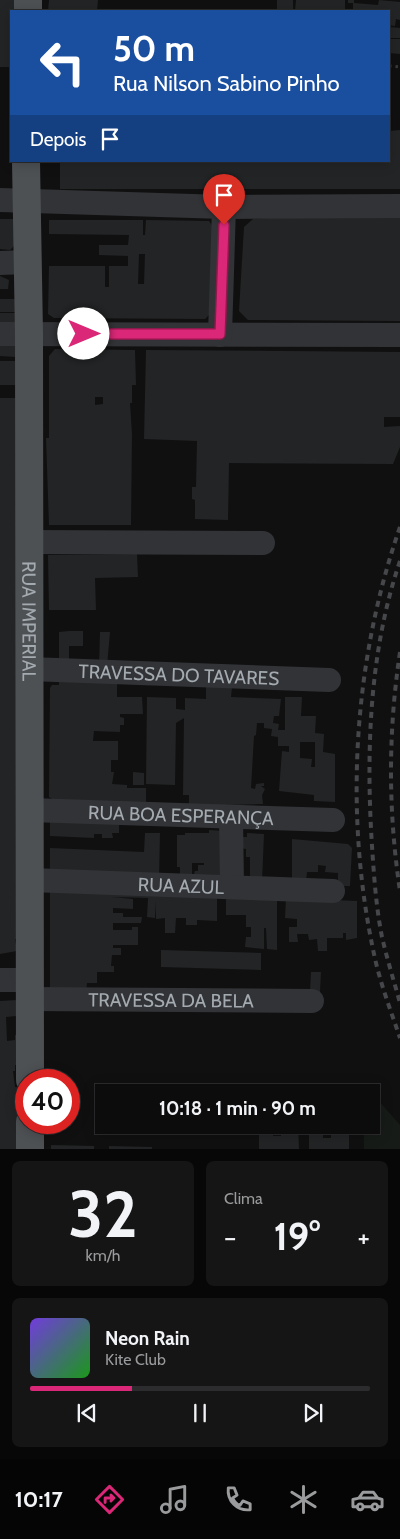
<!DOCTYPE html>
<html lang="pt">
<meta charset="utf-8">
<style>
:root{--surface:#0c0c0d;--page:#151516;--text:#f1f3f6;--muted:#9a9b9d;--line:#2c2c2e;--accent:#db2777}
body{margin:0;font-family:Cabin,sans-serif;background:var(--page);color:var(--text);height:100vh;display:flex;flex-direction:column;font-size:19px;white-space:nowrap}
*{box-sizing:border-box;margin:0}
p{font-size:16px;color:var(--muted)}
.icon{flex:none;width:28px;height:28px;fill:none;stroke:currentColor;stroke-width:2;stroke-linecap:round;stroke-linejoin:round}
.map{position:relative;height:1149px;overflow:hidden}
.details{display:flex;flex-direction:column;gap:12px;padding:12px;background:#070707;flex:1}
.details>*{flex:none}
.hud{position:absolute;left:10px;top:10px;width:380px;height:152px;border-radius:0px;box-shadow:0 2px 12px #0003,0 0 0 1px var(--line);background:#1a4fa0;color:#fff;overflow:hidden}
.speed{position:absolute;left:15px;top:1069px;display:flex;gap:10px;font-size:25px;font-weight:700;text-align:center}
.speed>*{display:grid;place-content:center;width:65px;height:65px;border-radius:50%;background:var(--surface);box-shadow:0 2px 12px #0003,0 0 0 1px var(--line);line-height:1}
.speed .limit{border:8px solid #d22;background:#fff;color:#111}
.pin{position:absolute;display:grid;place-items:center;width:42px;height:42px;color:#fff;margin:-51px -21px;border-radius:50% 50% 50% 0;rotate:-45deg;box-shadow:0 0 5px #0007}
.pin .icon{rotate:45deg}
.me{position:absolute;width:55px;margin:-28px;rotate:90deg;stroke-linejoin:round;filter:drop-shadow(0 0 4px #0008)}
.turn{display:flex;align-items:center;gap:18px;height:105px;padding:0 20px;font-size:22px}
.turn .icon{width:65px;height:65px;stroke-width:2.5}
.turn b{display:block;font-size:35px;line-height:42px}
.then{display:flex;align-items:center;height:48px;padding:0 20px;background:#0003;gap:10px;font-size:19px}
.big{font-size:38px;font-weight:700;line-height:1.1}
.details .card{flex:1;display:flex;flex-direction:column;justify-content:center;gap:8px;min-width:0;padding:0 18px;border-radius:8px;background:var(--page)}
.details .dial{align-items:center;gap:0}
.dial b{font-size:65px;line-height:1}
.song{display:flex;align-items:center;gap:15px}
.cover{width:60px;height:60px;border-radius:8px;background:linear-gradient(135deg,hsl(260 70% 55%),hsl(120 70% 35%))}
.played{height:5px;border-radius:2px;background:linear-gradient(90deg,var(--accent) 30%,var(--line) 30%)}
.keys{display:flex;justify-content:space-around;direction:ltr}
.heat{display:flex;justify-content:space-between;align-items:center;font-size:28px;direction:ltr}
.details .tiles{flex:1;display:grid;gap:12px;grid-template-columns:1fr 1fr}
.card:last-child{grid-column:span 2}
.trip{position:absolute;left:95px;top:1084px;width:285px;height:50px;border-radius:0px;background:var(--surface);box-shadow:0 2px 12px #0003,0 0 0 1px var(--line);font-weight:700;line-height:50px;text-align:center}
.dock{display:flex;height:80px;justify-content:space-around;align-items:center;background:#050505;color:var(--muted)}
.dock .icon{width:35px;height:35px}
.dock .on{color:var(--accent)}
.dock b{font-size:22px;color:var(--text)}
.map>svg:first-child{display:block}
</style>
<div class="map">
<svg width="400" height="1149" viewBox="0 0 400 1149">
<rect width="100%" height="100%" fill="#101011"/>
<path fill="#171b17" d="M371,1098H376L400,1125V1149H364V1125H371Z"/>
<path fill="#232425" fill-rule="evenodd" d="M0,0H15V11H11V67H0Z
M49,0H98L97,11H48Z
M277,0H293V11H277Z
M296,0H345V11H295Z
M348,0H354V3L378,5L379,0L400,2V20L396,19L395,26L389,25V11H353V3H348Z
M390,27L400,28V38H391Z
M389,39H400V54L389,53Z
M400,130V189H60V161H389V131Z
M400,210V321L248,320L239,311L244,227L253,219Z
M0,219H18L16,244L10,250L0,249Z
M49,220H143V235H145L146,220L209,221L213,227L210,314L205,319L54,318L48,314L49,266H105V287H109V266H128V256L99,255V245H128L129,235L49,234ZM139,254H145L144,284H138Z
M0,276L9,280L8,289H0Z
M0,299H14L19,304L18,312H0Z
M0,313H17V327H0Z
M0,340H17L16,357L0,356Z
M55,349L135,350L136,385H132V403H130L132,434L131,525H49L46,438H49V356ZM95,397H103V404L95,405Z
M146,350L400,352V417H384V427L400,426V447L393,464L229,463L228,520L195,519V500L192,499V487H196L197,441L144,439Z
M0,361H18V385H0Z
M0,398H18V939H15L17,951L0,954Z
M137,554L138,577L95,578L96,610H49L48,555Z
M69,631H83V646H69V666H59V632Z
M100,632H110L107,666H99Z
M59,677H117V697H142L143,714H120V717L124,718V725H120V732L94,731L93,741H118V760H111V772H114L112,784L127,785V788H146V803L55,801L49,797L50,688L52,685H59Z
M206,686L232,687L231,697L281,699L279,716H274L273,723L279,724L278,730H285V697H302L301,716H316L315,733L324,734L323,752L335,754V802L314,801V795L279,791L282,751L289,752V746H278V737L271,736L272,729L264,728V723H257L256,735L254,736L251,788L255,789L256,784L264,783V786H261L265,789L262,795L263,804L225,805L214,810V804L189,805V795H183L184,718L176,723L175,785L146,784L147,697L176,698V709L185,710V698L206,699ZM300,742H315V767H311L312,759L300,758Z
M133,772L144,773V785H133Z
M50,819L119,822V833H112L113,838H102V834H94V838L50,836Z
M209,830L225,831L224,880L180,875V867H177V835H185V833H209ZM192,863H204V865H198V871H195L194,874H192Z
M145,833H160L159,879L50,871V848L144,852Z
M247,833L264,834L262,882H250V857H246V849L240,848V837H247Z
M292,839L348,844L352,848L350,886H338V873L325,872L326,866L318,865V872H307L306,881L292,883Z
M50,887L217,889V921L197,920V925H186V918H176L175,933H165V918L156,919V901L155,918L147,917L148,898L112,897L133,899V909L113,908V913H123V917H142L141,923H113V930H132V927H138V945H113V948H121V955H112L111,966H114V972H97V983H87L86,993H50Z
M226,889L277,891V950L267,949L266,928H264V949L245,947L246,937H251V927H246V915H226Z
M286,898L357,901V938L346,940V933H343V938H327V951H318L317,939L309,940L308,934H297L298,942H289V927H297V919L285,918Z
M161,950L261,953V970L161,967Z
M311,972H321L320,992H310Z
M17,1000L16,1016L6,1017L7,1041L15,1040V1035H18V1065H15V1071H13L15,1087H18L17,1149H0V1001Z
M259,1125H273V1136H281V1125H298L299,1149H259Z
M309,1125H323V1138H331V1125H349V1149H309Z
M51,1145L94,1146V1149H51Z
M109,1146L152,1147V1149H109Z"/>
<g fill="none" stroke-linecap="round" stroke-linejoin="round">
<path stroke="#383a3d" stroke-width="3" stroke-dasharray="2.5 4" stroke-linecap="butt" d="M389,66L400,67"/>
<g stroke="#323336" stroke-width="24">
<path d="M0,200L224,207L400,206"/>
<path d="M0,263L27,262"/>
<path d="M0,334L400,335"/>
<path d="M220,335L224,207"/>
<path d="M29,542L263,543"/>
<path id="s1" d="M29,669L329,680"/>
<path id="s2" d="M30,810L333,820"/>
<path d="M231,818L232,886"/>
<path id="s3" d="M30,880L333,891"/>
<path d="M0,980H30"/>
<path id="s4" d="M30,999L312,1001"/>
</g>
<g stroke="#4e5154" stroke-width="28">
<path d="M28,11V0"/>
<path id="s5" d="M26,161L29,334L30,1080"/>
<path d="M30,1122V1149"/>
</g>
<path stroke="#45474a" stroke-width="4" stroke-dasharray="6 5" stroke-linecap="butt" d="M400,527C353,662 344,815 374,954C380,983 391,1011 400,1038
M400,561C369,652 366,752 372,846C374,876 376,907 382,937C387,959 394,981 400,1003
M400,652C388,732 388,811 400,891"/>
</g>
<g fill="none" stroke-linecap="round" stroke-linejoin="round">
<g stroke="#8e194d" stroke-width="12">
<path id="route" d="M84,334H220L224,225"/>
</g>
<use href="#route" stroke="#db2777" stroke-width="9"/>
</g>
<g text-anchor="middle" stroke-width="5" stroke-linejoin="round" paint-order="stroke">
<g font-size="19" fill="#a3aab0" stroke="#0b0b0c">
<text dy="7" stroke="none"><textPath href="#s5" startOffset="460">RUA IMPERIAL</textPath></text>
<text dy="7" stroke="none"><textPath href="#s1" startOffset="150">TRAVESSA DO TAVARES</textPath></text>
<text dy="7" stroke="none"><textPath href="#s2" startOffset="151">RUA BOA ESPERANÇA</textPath></text>
<text dy="7" stroke="none"><textPath href="#s3" startOffset="151">RUA AZUL</textPath></text>
<text dy="7" stroke="none"><textPath href="#s4" startOffset="141">TRAVESSA DA BELA</textPath></text>
</g>
</g>
</svg>
<div class="speed"><div class="limit">40</div></div>
<div class="pin" style="left:224px;top:225px;background:#d93025"><svg class="icon" aria-label="arrive" viewBox="0 0 24 24"><path d="M6 21V4h12l-3 4 3 4H6"/></svg></div>
<svg class="me" style="left:84px;top:334px" viewBox="-20 -20 40 40"><circle r="19" fill="#fff"/><path d="M0-13L10 11 0 6-10 11z" fill="#db2777"/></svg>
<div class="trip">10:18 · 1 min · 90 m</div>
<div class="hud">
<div class="turn"><svg class="icon" aria-label="left" viewBox="0 0 24 24"><path d="M17 20v-9H6M10 6l-5 5 5 5"/></svg><div><b>50 m</b>Rua Nilson Sabino Pinho</div></div>
<div class="then">Depois<svg class="icon" aria-label="arrive" viewBox="0 0 24 24"><path d="M6 21V4h12l-3 4 3 4H6"/></svg></div>
</div>
</div>
<section class="details">
<div class="tiles">
<div class="card dial"><b>32</b><p>km/h</p></div>
<div class="card"><p>Clima</p>
<div class="heat"><a>−</a><b class="big">19°</b><a>+</a></div>
</div>
<div class="card">
<div class="song"><i class="cover"></i><div><b>Neon Rain</b><p>Kite Club</p></div></div>
<div class="played"></div>
<div class="keys"><svg class="icon" aria-label="previous" viewBox="0 0 24 24"><path d="M18 5L8 12l10 7zM5 5v14"/></svg><svg class="icon" aria-label="pause" viewBox="0 0 24 24"><path d="M8 5v14M16 5v14"/></svg><svg class="icon" aria-label="next" viewBox="0 0 24 24"><path d="M6 5l10 7-10 7zM19 5v14"/></svg></div>
</div>
</div>
</section>
<nav class="dock">
<b>10:17</b>
<svg class="icon on" aria-label="directions" viewBox="0 0 24 24"><path d="M12 3l9 9-9 9-9-9zM9 14v-3h6M13 9l2 2-2 2"/></svg>
<svg class="icon" aria-label="music" viewBox="0 0 24 24"><path d="M9 18V5l10-2v13"/><circle cx="6" cy="18" r="3"/><circle cx="16" cy="16" r="3"/></svg>
<svg class="icon" aria-label="phone" viewBox="0 0 24 24"><path d="M5 4h4l2 5-3 2q2 4 5 5l2-3 5 2v4C11 20 4 13 5 4z"/></svg>
<svg class="icon" aria-label="climate" viewBox="0 0 24 24"><path d="M12 3v18M4 7l16 10M4 17L20 7"/></svg>
<svg class="icon" aria-label="car" viewBox="0 0 24 24"><path d="M5 17H2v-5l4-1 3-4h7l3 4 3 1v5h-3M9 17h6M6 11h13"/><circle cx="7" cy="17" r="2"/><circle cx="17" cy="17" r="2"/></svg>
</nav>
